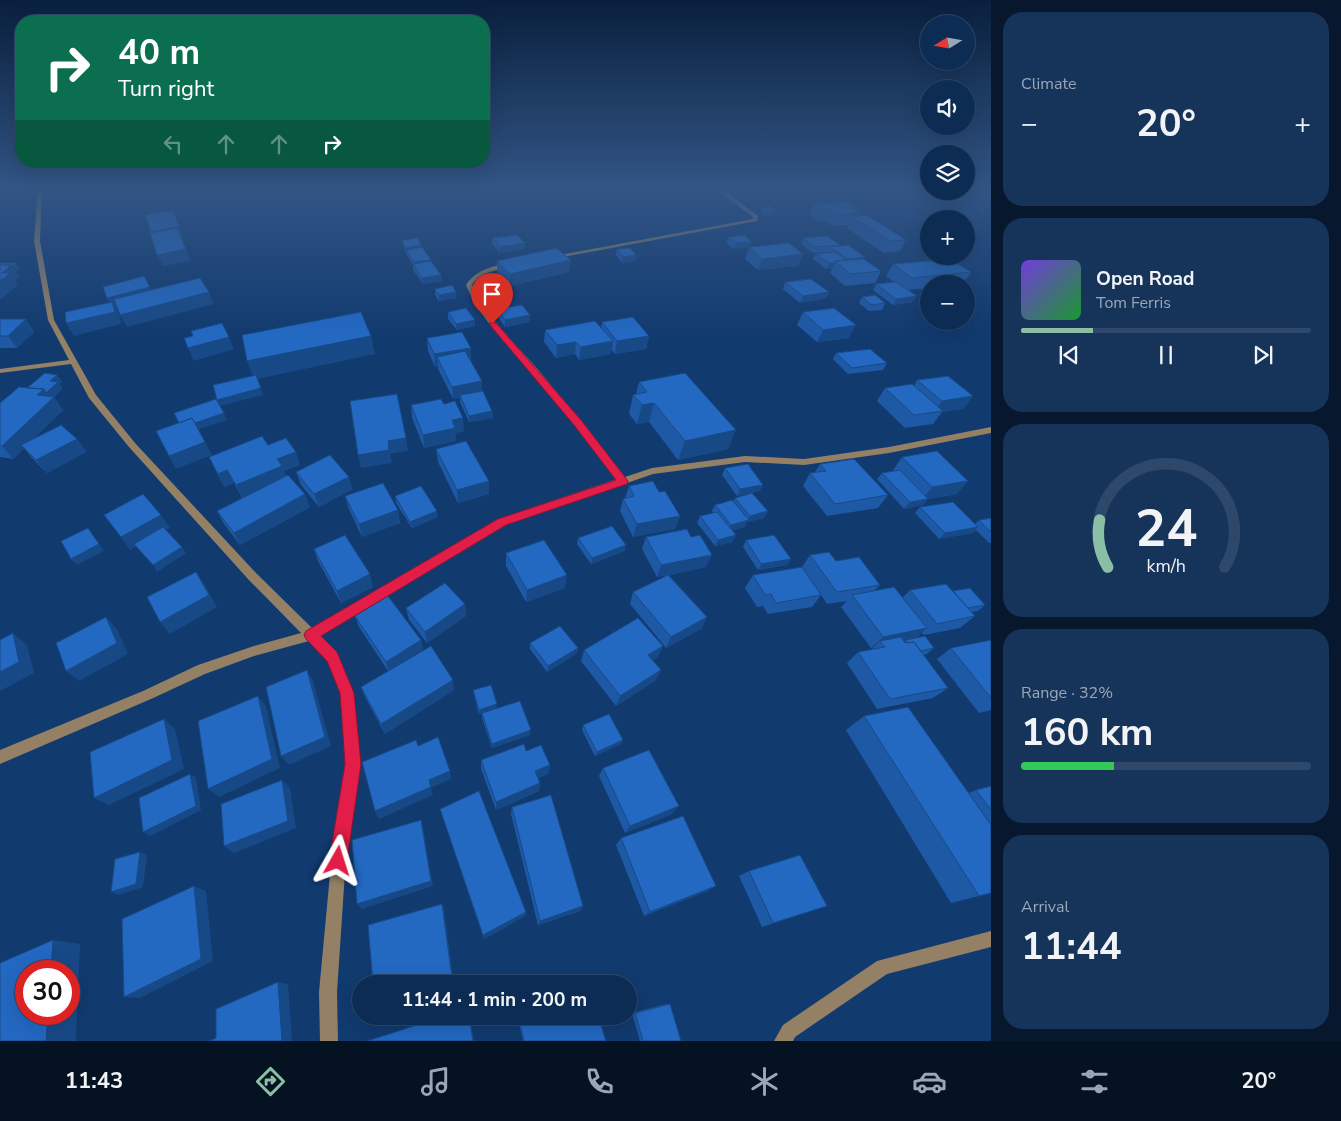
<!DOCTYPE html>
<meta charset="utf-8">
<style>
:root{--surface:#0d2c53;--page:#16345a;--text:#f1f3f6;--muted:#9aa7b8;--line:#2d486a;--accent:#8abfa5}
body{margin:0;font-family:"Nunito Sans",sans-serif;background:var(--page);color:var(--text);height:100vh;display:flex;flex-direction:column;font-size:19px;white-space:nowrap}
*{box-sizing:border-box;margin:0}
p{font-size:16px;color:var(--muted)}
.icon{flex:none;width:28px;height:28px;fill:none;stroke:currentColor;stroke-width:2;stroke-linecap:round;stroke-linejoin:round}
.map{position:relative;flex:1;overflow:hidden}
.details{display:flex;flex-direction:column;gap:12px;padding:12px;background:#07182e;width:350px}
.details>*{flex:none}
.hud{position:absolute;left:15px;top:15px;width:475px;height:152px;border-radius:20px;box-shadow:0 5px 20px #0002,0 0 0 1px var(--line);background:#0b6e4f;color:#fff;overflow:hidden}
.needle{width:32px;rotate:259deg}
.tools{position:absolute;left:920px;top:15px;display:grid;gap:10px}
.tools a{display:grid;place-items:center;width:55px;height:55px;border-radius:50%;background:var(--surface);box-shadow:0 5px 20px #0002,0 0 0 1px var(--line);font-size:25px}
.speed{position:absolute;left:15px;top:960px;display:flex;gap:10px;font-size:25px;font-weight:700;text-align:center}
.speed>*{display:grid;place-content:center;width:65px;height:65px;border-radius:50%;background:var(--surface);box-shadow:0 5px 20px #0002,0 0 0 1px var(--line);line-height:1}
.speed .limit{border:8px solid #d22;background:#fff;color:#111}
.pin{position:absolute;display:grid;place-items:center;width:42px;height:42px;color:#fff;margin:-51px -21px;border-radius:50% 50% 50% 0;rotate:-45deg;box-shadow:0 0 5px #0007}
.pin .icon{rotate:45deg}
.me{position:absolute;width:55px;margin:-28px;rotate:6deg;stroke-linejoin:round;filter:drop-shadow(0 0 4px #0008)}
.turn{display:flex;align-items:center;gap:18px;height:105px;padding:0 20px;font-size:22px}
.turn .icon{width:65px;height:65px;stroke-width:2.5}
.turn b{display:block;font-size:35px;line-height:42px}
.lanes{display:flex;align-items:center;height:48px;padding:0 20px;background:#0003;justify-content:center;gap:25px;direction:ltr}
.lanes .off{opacity:.35}
.big{font-size:38px;font-weight:700;line-height:1.1}
.details .tile{flex:1;display:flex;flex-direction:column;justify-content:center;gap:8px;min-width:0;padding:0 18px;border-radius:20px;background:var(--page)}
.details .dial{align-items:center;gap:0}
.dial svg{height:130px;overflow:visible;fill:none;stroke:var(--line);stroke-width:7;stroke-linecap:round;text-anchor:middle}
.dial text{fill:var(--text);stroke:none}
.song{display:flex;align-items:center;gap:15px}
.cover{width:60px;height:60px;border-radius:8px;background:linear-gradient(135deg,hsl(260 70% 55%),hsl(130 70% 35%))}
.played{height:5px;border-radius:2px;background:linear-gradient(90deg,var(--accent) 25%,var(--line) 25%)}
.keys{display:flex;justify-content:space-around;direction:ltr}
.heat{display:flex;justify-content:space-between;align-items:center;font-size:28px;direction:ltr}
.charge{height:8px;border-radius:4px;background:linear-gradient(90deg,#34c759 32%,var(--line) 0)}
.trip{position:absolute;left:352px;top:975px;width:285px;height:50px;border-radius:25px;background:var(--surface);box-shadow:0 5px 20px #0002,0 0 0 1px var(--line);font-weight:700;line-height:50px;text-align:center}
.menu{display:flex;height:80px;justify-content:space-around;align-items:center;background:#051221;color:var(--muted)}
.menu .icon{width:35px;height:35px}
.menu .on{color:var(--accent)}
.menu b{font-size:22px;color:var(--text)}
main{display:flex;flex:1;min-height:0}
.map>svg:first-child{display:block}
</style>
<main>
<div class="map">
<svg width="991" height="1041" viewBox="0 0 991 1041">
<rect width="100%" height="100%" fill="#113a6f"/>
<g fill="none" stroke-linecap="round" stroke-linejoin="round">
<path fill="#948065" fill-rule="evenodd" d="M38,188H42L40,241L54,320L96,395L135,443L256,573L312,628L498,519L617,479C591,445 564,410 535,377C510,347 481,321 466,285C476,270 491,267 508,263L511,265C498,272 482,270 472,285C488,319 516,344 540,372C569,406 597,441 625,477L652,468L745,456L804,459L889,447L991,427V433L889,453L804,465L745,462L653,474L506,525L320,636L336,652L353,693L360,764L347,842L337,992L338,1041H320L319,992L333,842L346,764L341,693L327,660L309,641L254,656L205,674L151,699L0,764V750L143,691L198,665L254,646L301,633L248,579L129,447L89,398L71,364L0,373V369L69,360L48,320L34,241Z
M715,188H721L758,216L757,221L552,259L549,257L753,219V217Z
M991,931V947L887,974L795,1037L793,1041H774L783,1025L877,961Z"/>
</g>
<path fill="#1e59a6" d="M814,204L855,206L853,209L860,213L859,216L906,240L900,251L884,253L847,228L848,225L832,226L826,221L819,222L810,215Z
M763,207L774,215L766,216L761,213Z
M728,237L752,242L750,247L734,249L726,243Z
M492,238L525,243V249L500,253L492,244Z
M803,238L840,245L839,247L865,257L864,259L881,271L875,283L845,286L830,273L832,269H826L813,259L816,254L829,252L813,253L801,244Z
M402,240L421,245L422,247L431,261L441,275L442,281L423,284L413,270V265L407,255L403,246Z
M749,247L803,254L798,266L758,270L745,259Z
M617,249L636,255L635,261L622,263L616,255Z
M571,260L569,272L510,286L497,273V261Z
M893,264L971,272L963,284H929V288L907,290L913,302L893,305L873,290L876,284L894,282L886,276Z
M785,282L829,292L826,298L800,303L783,289Z
M435,289L456,292V298L439,301L435,295Z
M862,297L885,303L882,310L869,311L859,303Z
M497,309L530,322L505,327L497,315Z
M448,312L475,326L457,330L448,319Z
M803,312L849,338L817,342L797,325Z
M0,319H26L34,332L17,348H0Z
M602,322L649,336L646,349L615,354L611,349V354L579,360L575,354L556,358L544,342L545,330L601,328Z
M427,338L471,348V360H470L482,381V391L492,411L493,418L469,422L460,402V398L453,399L438,369V366L435,367L428,351Z
M836,353L887,363L883,370L848,374L833,359Z
M57,375L62,382L59,384L62,389L54,397L63,410L33,439H77L86,452L47,473L32,458L24,448L13,459L0,457V403Z
M917,380L973,396L963,409L942,412L933,424L905,428L877,401L885,388L914,386Z
M639,382L728,449L678,460L649,422L637,424L629,414L633,395L636,394Z
M444,404L464,431L455,433L456,441L424,448L412,418L411,405Z
M268,445L300,465L284,471L286,476L310,507L240,545L224,524L217,511L242,498L234,483L224,487L209,457Z
M436,449L489,481V494L458,503L438,462Z
M902,457L957,494L928,499L923,505L904,509L877,479L882,473L893,471V470Z
M820,464L888,495L878,508L827,516L803,486L810,473L815,472Z
M725,468L760,491L737,496L722,475Z
M296,472L353,489L319,507L301,485Z
M629,486L659,492L680,516L675,529L633,537L620,511L623,499L625,498Z
M345,496L398,510L400,523L362,537L349,509Z
M395,496L438,517L412,528L396,503Z
M735,498L764,518L747,522L745,527L732,530L736,535L732,542L715,546L697,523L700,516L713,513L712,511L715,505L733,501Z
M920,507L975,524L979,520L991,518V543H989L976,530L972,533L939,539L915,513Z
M646,537L706,567L669,575L707,617L701,629L666,648L630,604L633,592L668,575L657,577L642,549Z
M578,538L625,551L591,564L577,544Z
M746,540L791,559L787,565L758,570L743,547Z
M314,549L373,587L341,603L318,561Z
M506,553L565,588L526,602L506,566Z
M810,555L836,561L880,585L875,590L902,598L910,590L953,591L985,605L978,611L971,612L975,616L960,628L924,635L922,633L916,638L934,648L927,654L924,655L948,688L933,698L877,709L847,663L858,652L872,649L873,648H871L841,607L847,601L827,604L821,595L812,607L768,614L763,606L757,607L745,588L753,575L802,567Z
M465,604L466,616L427,643L409,620L406,608Z
M355,616L421,640L423,651L454,690L385,734L365,697L361,687L388,671L359,627Z
M991,640V710L979,713L937,659L951,648Z
M530,643L578,648L576,654L547,672L530,649Z
M584,650L658,657L652,660L661,670L655,681L616,706L581,661Z
M473,690L497,704V708L530,735L492,748L482,718V714L479,715L474,695Z
M864,716L969,793L976,790L991,786V893L951,903L846,730Z
M583,725L621,744L595,756L582,730Z
M526,751L550,765L548,774L538,778L540,783L539,791L496,810L481,769V760Z
M603,768L672,814L625,833L599,776Z
M512,807L583,906L580,911L538,925L511,814Z
M440,809L526,912L525,916L484,939Z
M621,838L708,891L644,916L616,845Z
M749,871L827,906L762,927L739,876Z
M666,1004H670L681,1041H640L632,1013Z
M517,1016H598L606,1041H523Z"/>
<path fill="#184987" d="M173,210L184,238L156,243L151,232Z
M776,210L774,215L766,216L768,211Z
M752,242L750,247L734,249L736,243Z
M525,243V249L500,253V247Z
M421,245L422,251L406,250V253L405,248Z
M186,249L190,261L163,266L157,255Z
M803,254L798,266L758,270L762,259Z
M636,255L635,261L622,263L623,257Z
M865,257L862,262L846,261L847,259Z
M431,260V265L414,266V262Z
M571,260L569,272L510,286V274Z
M16,263L20,269L16,272L20,277L15,281L18,285L0,300V281L2,273Z
M829,263H835L832,269H826Z
M441,275L442,281L423,284L422,278Z
M150,287L156,299L117,310L119,314L121,324L74,336L66,323L114,310L107,298Z
M209,292L214,304L127,327L120,315Z
M456,292V298L439,301V295Z
M829,292L826,298L800,303L803,296Z
M917,296L913,302L893,305L896,299Z
M530,315V322L505,327V320Z
M26,319L34,332L17,348L8,336Z
M475,320V326L457,330L456,324Z
M856,325L849,338L817,342L823,330Z
M371,336L375,354L257,379L263,395L220,406L217,400L254,379L247,361Z
M649,336L646,349L615,354L617,341Z
M229,337L234,349L194,361L188,348Z
M613,341L611,354L579,360L581,347Z
M576,342L575,354L556,358L557,345Z
M471,348V360L442,366L437,357L438,366L435,367L434,354Z
M57,375L62,382L59,384L62,389L54,397L63,410L24,448L21,445L24,448L13,459L2,446L37,395L50,381Z
M482,381V393L460,395V398L453,399L452,387Z
M973,396L963,409L942,412L943,411L934,412L942,401Z
M654,403L649,422L637,424L642,405Z
M492,411L493,418L469,422V416Z
M224,413L227,420L184,434L181,428Z
M463,418L464,431L455,433L456,441L424,448L423,435L452,420Z
M736,430L728,449L678,460L685,441Z
M406,438L408,451L390,454L392,463L361,468L358,455L388,441Z
M77,439L86,452L47,473L36,460Z
M205,442L212,455L176,469L169,456Z
M296,452L300,465L284,471L287,479L242,498L236,485L277,459Z
M227,470L234,483L224,487L218,474Z
M349,477L353,489L319,507L314,494Z
M489,481V494L458,503L457,490Z
M968,481L957,494L922,500L932,487Z
M763,485L760,491L737,496L740,489Z
M305,494L310,507L240,545L234,533Z
M928,499L923,505L904,509L910,502Z
M398,510L400,523L362,537L359,524Z
M437,511L438,517L412,528L410,522Z
M768,511L764,518L747,522L745,527L728,531L731,525L748,520L750,516Z
M161,515L170,528L130,550L121,537Z
M680,516L675,529L633,537L637,524Z
M978,527L972,533L939,539L945,533Z
M88,528L104,551L77,565L71,559Z
M736,535L732,542L715,546L718,540Z
M626,545L625,551L591,564L592,558Z
M182,547L186,553L157,572L153,565Z
M712,555L706,567L657,577L661,565Z
M791,559L787,565L758,570L761,564Z
M196,572L204,584L217,607L170,634L160,622Z
M370,574L373,587L341,603L337,591Z
M567,575L565,588L526,602L527,590Z
M465,604L466,616L427,643L425,632Z
M106,617L117,629L128,654L79,681L66,671Z
M707,617L701,629L666,648L671,637Z
M927,628L914,640H906L904,642L880,641L873,648H871L883,637Z
M13,633L27,645L34,673L0,691V672Z
M421,640L423,651L389,673L386,662Z
M663,646L658,657L643,666L648,655Z
M578,648L576,654L547,672L548,666Z
M307,670L313,681L331,746L289,765L281,756Z
M661,670L655,681L616,706L620,696Z
M453,680L454,690L385,734L381,724Z
M258,696L266,706L280,768L219,797L208,789Z
M497,704V709L479,715V710Z
M164,719L175,729L184,769L109,805L94,798Z
M531,730L530,735L492,748V744Z
M623,740L621,744L595,756L597,752Z
M550,765L548,774L534,779L535,771Z
M450,771L451,779L431,788L433,795L379,819L375,811L429,780Z
M190,774L196,778L201,810L150,836L143,832Z
M282,780L290,788L296,828L234,853L224,846Z
M540,783L539,791L496,810V802Z
M679,806L672,814L625,833L630,826Z
M421,820L423,827L433,886L362,909L357,904Z
M140,852L147,855L143,887L119,895L111,892Z
M194,886L206,891L213,961L140,998L124,997Z
M716,886L708,891L644,916L650,912Z
M442,904L444,909L454,984H453Z
M583,906L580,911L538,925L540,921Z
M526,912L525,916L484,939L483,935Z
M53,940L80,944L76,1041H46L48,1014H69V971H51Z
M278,982L288,984L292,1041H282Z
M469,1016H470L474,1041H473Z"/>
<path fill="#2368c1" stroke="#184987" d="M848,201L855,206H850L860,213L837,215L830,210L824,211L814,204Z
M771,206L776,210L768,211L763,207Z
M173,210L179,227L151,232L145,215Z
M867,215L906,240L890,241L852,217Z
M177,228L186,249L157,255L150,233Z
M517,235L525,243L500,247L492,238Z
M744,235L752,242L736,243L728,237Z
M827,236L840,245L815,247L803,238Z
M418,238L421,245L405,248L402,240Z
M789,243L803,254L762,259L749,247Z
M848,245L865,257L847,259L831,247Z
M422,247L431,260L414,262L406,250Z
M556,248L571,260L510,274L497,261Z
M630,248L636,255L623,257L617,249Z
M835,252L847,260L835,261V263H829L816,254Z
M864,259L881,271L851,274L835,261Z
M950,259L971,272L912,278L893,264Z
M431,261L441,275L422,278L413,264Z
M0,263H16L13,266L12,265H0Z
M0,265H12L2,273H10L0,281Z
M144,276L150,287L107,298L103,287Z
M200,278L209,292L120,315L114,299Z
M811,279L829,292L803,296L785,282Z
M896,282L917,296L896,299L876,284Z
M452,285L456,292L439,295L435,289Z
M875,295L885,303L872,305L862,297Z
M112,302L115,312L66,323L65,312Z
M522,305L530,315L505,320L497,309Z
M466,308L475,320L456,324L448,312Z
M834,308L856,325L823,330L803,312Z
M361,312L371,336L247,361L242,335Z
M633,317L649,336L617,341L602,322Z
M0,319H26L8,336H0Z
M595,321L613,341L581,347L576,342L557,345L545,330Z
M222,323L229,337L188,348L184,338L193,336L191,331Z
M462,332L471,348L434,354L427,338Z
M870,349L887,363L852,368L836,353Z
M465,351L482,381L452,387L437,357Z
M45,373L57,375L50,381L58,382L46,393L44,389L27,388Z
M685,373L736,430L685,441L654,403L642,405L633,395L647,392L639,382Z
M256,375L261,388L217,400L213,385Z
M948,376L973,396L942,401L917,380Z
M912,384L943,411L914,415L885,388Z
M19,387L44,389L37,395L54,397L2,446L0,445V403Z
M483,391L492,411L469,416L460,395Z
M397,394L406,438L388,441L389,450L358,455L350,401Z
M216,399L224,413L195,423L192,418L179,423L174,413Z
M441,399L444,404L455,401L463,418L452,420L455,428L423,435L411,405Z
M192,418L205,442L169,456L156,431Z
M61,425L77,439L36,460L21,445Z
M262,436L268,445L286,438L296,452L277,459L282,466L236,485L227,470L218,474L209,457Z
M466,441L489,481L457,490L436,449Z
M937,451L968,481L932,487L902,457Z
M330,455L349,477L314,494L296,472Z
M854,459L888,495L835,504L810,473L826,471L820,464Z
M748,464L763,485L740,489L725,468Z
M900,470L928,499L910,502L882,473Z
M288,475L305,494L234,533L217,511Z
M653,481L659,492L665,491L680,516L637,524L623,499L634,496L629,486Z
M383,483L398,510L359,524L345,496Z
M421,486L437,511L410,522L395,496Z
M752,493L768,511L750,516L735,498Z
M143,494L161,515L121,537L104,515Z
M732,500L749,520L731,525L715,505Z
M953,502L978,527L945,533L920,507Z
M717,512L736,535L718,540L700,516Z
M991,518V532L979,520Z
M612,526L626,545L592,558L578,538Z
M163,527L182,547L153,565L134,544Z
M88,528L99,544L71,559L61,541Z
M687,529L691,537L700,535L712,555L661,565L646,537Z
M345,535L370,574L337,591L314,549Z
M774,535L791,559L761,564L746,540Z
M544,540L567,575L527,590L506,553Z
M829,552L836,561L859,557L880,585L837,592L810,555Z
M802,567L821,595L776,603L771,594L765,595L753,575Z
M196,572L209,595L160,622L147,597Z
M668,575L707,617L671,637L633,592Z
M445,583L465,604L425,632L406,608Z
M946,584L975,616L937,624L910,590Z
M894,587L927,628L883,637L852,595Z
M970,588L985,605L968,608L953,591Z
M388,596L421,640L386,662L355,616Z
M106,617L117,643L66,671L56,643Z
M638,618L663,646L648,655L661,670L620,696L584,650Z
M560,626L578,648L548,666L530,643Z
M13,633L19,662L0,672V640Z
M925,636L934,648L921,651L914,642L908,643L906,640Z
M901,637L905,643L914,642L948,688L890,699L858,652L885,647L880,641Z
M991,640V698L951,648Z
M431,646L453,680L381,724L361,687Z
M307,670L325,737L281,756L266,687Z
M491,685L497,704L479,710L473,690Z
M258,696L272,759L208,789L198,721Z
M520,701L531,730L492,744L482,713Z
M908,707L991,825V893L979,896L864,716Z
M609,714L623,740L597,752L583,725Z
M164,719L172,760L94,798L90,752Z
M438,737L450,771L429,780L431,787L375,811L362,762L416,740L418,746Z
M524,744L526,751L541,745L550,765L535,771L540,783L496,802L481,760Z
M649,750L679,806L630,826L603,768Z
M190,774L196,806L143,832L139,798Z
M282,780L288,821L224,846L221,804Z
M991,786V810L976,790Z
M479,791L526,912L483,935L440,809Z
M551,795L583,906L540,921L512,807Z
M683,816L716,886L650,912L621,838Z
M421,820L431,881L357,904L352,840Z
M140,852L136,884L111,892L115,859Z
M800,855L827,906L773,923L749,871Z
M194,886L201,959L124,997L122,919Z
M442,904L453,984H373L368,925Z
M53,940L51,971H26V1014H48L46,1041H0V963Z
M588,980L589,984H579Z
M278,982L282,1041H209L216,1038V1009Z
M670,1004L681,1041H643L635,1013Z
M445,1016H469L473,1041H367Z
M518,1016H598L606,1041H524Z"/>
<linearGradient id="sky" x2="0" y2="1"><stop stop-color="#09203d"/><stop offset="0.56" stop-color="#325585"/><stop offset="1" stop-color="#325585" stop-opacity="0"/></linearGradient>
<rect width="991" height="334" fill="url(#sky)"/>
<path fill="#e11d48" stroke="#92132f" d="M490,322H495L581,420L628,481L627,484L506,525L321,636L337,652L354,693L361,764L347,861L344,867L338,870L332,867L329,861L345,764L340,693L327,661L306,639L304,635L306,631L498,519L616,480L574,425L490,325Z"/>
</svg>
<div class="tools">
<a><svg class="needle" viewBox="-14 -14 28 28"><path d="M0-13l5 13h-10z" fill="#e53935"/><path d="M0 13l5-13h-10z" fill="#9aa7b8"/></svg></a>
<a><svg class="icon" aria-label="sound" viewBox="0 0 24 24"><path d="M4 9h4l5-4v14l-5-4H4zM17 9q2 3 0 6"/></svg></a>
<a><svg class="icon" aria-label="layers" viewBox="0 0 24 24"><path d="M12 4l9 5-9 5-9-5zM3 14l9 5 9-5"/></svg></a>
<a>+</a>
<a>−</a>
</div>
<div class="speed"><div class="limit">30</div></div>
<div class="pin" style="left:492px;top:324px;background:#d93025"><svg class="icon" aria-label="arrive" viewBox="0 0 24 24"><path d="M6 21V4h12l-3 4 3 4H6"/></svg></div>
<svg class="me" style="left:338px;top:861px" viewBox="-20 -20 40 40"><path d="M0-17L14 15 0 8-14 15z" fill="#e11d48" stroke="#fff" stroke-width="4"/></svg>
<div class="trip">11:44 · 1 min · 200 m</div>
<div class="hud">
<div class="turn"><svg class="icon" aria-label="right" viewBox="0 0 24 24"><path d="M7 20v-9h11M14 6l5 5-5 5"/></svg><div><b>40 m</b>Turn right</div></div>
<div class="lanes"><svg class="icon off" aria-label="left" viewBox="0 0 24 24"><path d="M17 20v-9H6M10 6l-5 5 5 5"/></svg><svg class="icon off" aria-label="ahead" viewBox="0 0 24 24"><path d="M12 20V5M6 11l6-6 6 6"/></svg><svg class="icon off" aria-label="ahead" viewBox="0 0 24 24"><path d="M12 20V5M6 11l6-6 6 6"/></svg><svg class="icon" aria-label="right" viewBox="0 0 24 24"><path d="M7 20v-9h11M14 6l5 5-5 5"/></svg></div>
</div>
</div>
<section class="details">
<div class="tile"><p>Climate</p>
<div class="heat"><a>−</a><b class="big">20°</b><a>+</a></div>
</div>
<div class="tile">
<div class="song"><i class="cover"></i><div><b>Open Road</b><p>Tom Ferris</p></div></div>
<div class="played"></div>
<div class="keys"><svg class="icon" aria-label="previous" viewBox="0 0 24 24"><path d="M18 5L8 12l10 7zM5 5v14"/></svg><svg class="icon" aria-label="pause" viewBox="0 0 24 24"><path d="M8 5v14M16 5v14"/></svg><svg class="icon" aria-label="next" viewBox="0 0 24 24"><path d="M6 5l10 7-10 7zM19 5v14"/></svg></div>
</div>
<div class="tile dial"><svg viewBox="0 0 100 80">
<path d="M14 69A42 42 0 1 1 86 69"/>
<path d="M14 69A42 42 0 0 1 9 40" stroke="#8abfa5"/>
<text x="50" y="56" font-size="32" font-weight="700">24</text>
<text x="50" y="72" font-size="11">km/h</text>
</svg></div>
<div class="tile"><p>Range · 32%</p><b class="big">160 km</b><div class="charge"></div></div>
<div class="tile"><p>Arrival</p><b class="big">11:44</b></div>
</section>
</main>
<nav class="menu">
<b>11:43</b>
<svg class="icon on" aria-label="directions" viewBox="0 0 24 24"><path d="M12 3l9 9-9 9-9-9zM9 14v-3h6M13 9l2 2-2 2"/></svg>
<svg class="icon" aria-label="music" viewBox="0 0 24 24"><path d="M9 18V5l10-2v13"/><circle cx="6" cy="18" r="3"/><circle cx="16" cy="16" r="3"/></svg>
<svg class="icon" aria-label="phone" viewBox="0 0 24 24"><path d="M5 4h4l2 5-3 2q2 4 5 5l2-3 5 2v4C11 20 4 13 5 4z"/></svg>
<svg class="icon" aria-label="climate" viewBox="0 0 24 24"><path d="M12 3v18M4 7l16 10M4 17L20 7"/></svg>
<svg class="icon" aria-label="car" viewBox="0 0 24 24"><path d="M5 17H2v-5l4-1 3-4h7l3 4 3 1v5h-3M9 17h6M6 11h13"/><circle cx="7" cy="17" r="2"/><circle cx="17" cy="17" r="2"/></svg>
<svg class="icon" aria-label="filters" viewBox="0 0 24 24"><path d="M4 7h16M4 17h16"/><circle cx="9" cy="7" r="2"/><circle cx="15" cy="17" r="2"/></svg>
<b>20°</b>
</nav>
